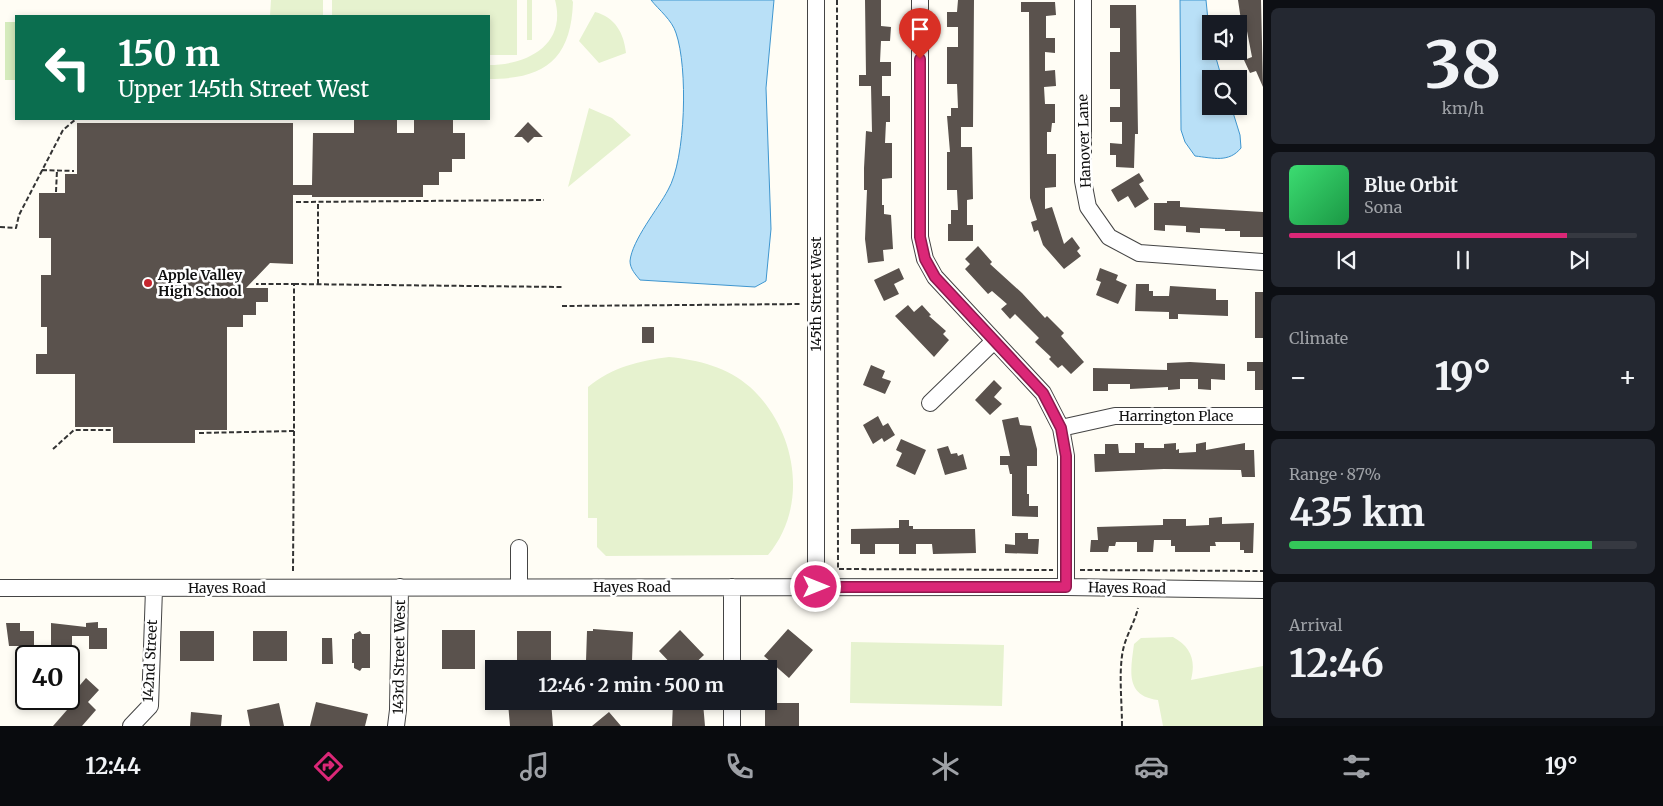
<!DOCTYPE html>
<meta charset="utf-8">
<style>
:root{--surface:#171b24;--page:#242831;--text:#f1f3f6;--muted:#9ea1a6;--line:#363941;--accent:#db2777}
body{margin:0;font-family:Merriweather,serif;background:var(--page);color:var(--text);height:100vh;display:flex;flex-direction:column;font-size:19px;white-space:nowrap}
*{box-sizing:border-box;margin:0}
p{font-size:16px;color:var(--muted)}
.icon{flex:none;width:28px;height:28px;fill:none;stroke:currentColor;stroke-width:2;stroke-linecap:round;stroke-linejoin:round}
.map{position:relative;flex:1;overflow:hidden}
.sheet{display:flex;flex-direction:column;gap:8px;padding:8px;background:#0d0f14;width:400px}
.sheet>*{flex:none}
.guide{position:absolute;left:15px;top:15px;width:475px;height:105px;border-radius:0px;box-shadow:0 2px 8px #0003;background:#0b6e4f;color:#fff;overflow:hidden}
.tools{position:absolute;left:1202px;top:15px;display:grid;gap:10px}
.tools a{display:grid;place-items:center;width:45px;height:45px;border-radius:0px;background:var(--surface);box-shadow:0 2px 8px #0003;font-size:25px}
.speed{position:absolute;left:15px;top:645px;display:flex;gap:10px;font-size:25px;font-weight:700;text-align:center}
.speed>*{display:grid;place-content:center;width:65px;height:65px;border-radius:50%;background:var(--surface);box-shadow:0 2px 8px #0003;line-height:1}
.speed .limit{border:2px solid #111;border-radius:8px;background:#fff;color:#111}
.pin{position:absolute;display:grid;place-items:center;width:42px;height:42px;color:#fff;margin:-51px -21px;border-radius:50% 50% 50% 0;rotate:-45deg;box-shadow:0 0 5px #0007}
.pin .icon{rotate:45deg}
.me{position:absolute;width:55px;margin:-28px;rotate:90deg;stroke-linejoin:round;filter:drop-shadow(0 0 4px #0008)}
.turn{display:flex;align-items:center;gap:18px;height:105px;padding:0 20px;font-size:22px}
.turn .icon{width:65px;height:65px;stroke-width:2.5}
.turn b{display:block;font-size:35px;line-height:42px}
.big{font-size:38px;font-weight:700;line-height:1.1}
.sheet .widget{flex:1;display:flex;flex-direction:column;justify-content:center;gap:8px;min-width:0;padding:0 18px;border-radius:8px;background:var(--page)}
.sheet .dial{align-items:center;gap:0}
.dial b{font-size:65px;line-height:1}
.song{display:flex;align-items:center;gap:15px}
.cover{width:60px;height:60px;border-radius:8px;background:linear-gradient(135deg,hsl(140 70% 55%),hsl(140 70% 35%))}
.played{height:5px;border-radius:2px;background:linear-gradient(90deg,var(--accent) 80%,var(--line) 80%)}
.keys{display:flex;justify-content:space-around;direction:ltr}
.heat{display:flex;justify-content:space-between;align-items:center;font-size:28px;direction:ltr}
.charge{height:8px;border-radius:4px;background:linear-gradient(90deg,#34c759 87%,var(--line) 0)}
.trip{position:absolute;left:485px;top:660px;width:292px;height:50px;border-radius:0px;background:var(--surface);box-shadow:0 2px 8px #0003;font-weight:700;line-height:50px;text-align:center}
.dock{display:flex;height:80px;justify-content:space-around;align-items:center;background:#090b0e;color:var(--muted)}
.dock .icon{width:35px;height:35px}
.dock .active{color:var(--accent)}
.dock b{font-size:22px;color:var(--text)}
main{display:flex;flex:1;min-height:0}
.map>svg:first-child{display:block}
</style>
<main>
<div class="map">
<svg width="1263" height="726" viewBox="0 0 1263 726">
<rect width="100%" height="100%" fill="#fffdf5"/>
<path fill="#d5ebbd" d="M5,22H16V80H5Z"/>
<path fill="#e6f2cf" d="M271,0H323V16H270Z
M332,0H517V55H489V16H332Z
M527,0H532V40H527Z
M555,0H572L573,2C571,60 544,79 489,79V65C527,65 567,45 555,0Z
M595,12C615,17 624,33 626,53L599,63L579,41Z
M589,108L612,118L631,135L568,187Z
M669,357C699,360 727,367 750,387C796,429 810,505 768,555L606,556L597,547V518H588V387C612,367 639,361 669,357Z
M1173,637C1191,647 1196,660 1191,680L1263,666V726H1163L1158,700C1124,696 1131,669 1134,644L1141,638Z
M851,642L1004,645L1002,706L850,703Z"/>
<path fill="#b9e0f7" stroke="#3f96cf" d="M651,0H774L766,88L771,229L766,281L755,287L640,280C636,275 630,269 630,261C632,240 658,209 668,190C686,159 688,67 676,33C672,20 659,10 651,0Z
M1180,0H1206L1211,51H1214L1222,79H1211V106H1231L1240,135L1241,148C1229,163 1213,158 1195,156L1185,142L1181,130Z"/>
<path fill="#5a524d" d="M865,0H881V26L891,27L890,41H881L880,62H891V76H882V96H890V122H886L885,143H892V178L882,179V205H884V214L891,215L893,249L883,250L884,261L868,263L865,239L867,190H864V168L866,131L872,132L871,86H859V75H866Z
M958,0H974L973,127H961V147H972L973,199L967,200V225H973V241H948V224H951V210H958L957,190H947V152H950L947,116H951V108H958L957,84H947V47H958V27H947V12H957Z
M1238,0H1261L1263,87L1256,71L1250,73L1244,60L1252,57L1246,26L1242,27Z
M1021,2H1055L1056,15L1046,16V38H1055V53L1045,52V71L1055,70L1056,86L1044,87L1045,104H1055V123H1052L1051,132H1047V154H1056V187L1045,188V209L1052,207L1064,244L1072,237L1080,248L1077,251L1081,256L1064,269L1043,245L1038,230L1034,232L1031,222L1037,220L1030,198L1029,12H1021Z
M1110,5H1136L1138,134H1135L1134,168L1116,167V155H1110V143L1122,144V122H1110V107H1120V89H1110V52H1120V28H1110Z
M354,119H397V133H414V119H453V133H465V159H452V172H439V185H423V197H312V195H293V264L270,263L246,288H268V302H256V315H243V327H227V430H195V443H113V427H75V374H36V354H47V327H41V275H51V238H39V193H65V174H77V123H293V185H312L313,133H354Z
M528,122L543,137H534L528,143L522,137H514Z
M1139,173L1144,181L1139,184L1149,199L1135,208L1128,196L1118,202L1111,190Z
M1167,201H1180V207L1263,212V237H1240V231H1225V229L1200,228V233L1186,232V226L1165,225V231L1154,230V203H1167Z
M978,246L992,262L990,264L1022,293L1045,318L1047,316L1064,333L1061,336L1084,362L1071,374L1062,365L1058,368L1049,359L1051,357L1035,342L1039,338L1015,314L1010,319L1001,309L1007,304L992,291L988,294L965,269L970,264L965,259Z
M899,268L904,279L894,284L899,294L884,301L874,280Z
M1100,268L1118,275L1116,280L1127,285L1118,304L1096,295L1101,282L1096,280Z
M1136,284H1149V291H1153V296H1169L1170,286L1216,289V300H1228V316L1178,314V319H1169V312L1135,311Z
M1255,292H1263V338H1255Z
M908,305L914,312L922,305L931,315L929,316L946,331L943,334L949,340L934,357L895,316Z
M642,327H654V343H642Z
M1190,362L1225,364V380L1211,379V390L1198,389V379H1180V389L1168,390V387L1130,389V384H1108V391H1093V368L1167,370V363Z
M1247,362H1263V390H1255V371H1247Z
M871,365L885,371L882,378L891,381L885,394L863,385Z
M994,380L1002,388L994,397L1002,404L990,415L975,400Z
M878,416L883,426L888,423L895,435L884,442L882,438L873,444L863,425Z
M1018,417L1020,425L1031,426L1037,449V466H1027V494H1029V506H1038V517L1012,516V474H1010L1008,465H1000V456H1010L1002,420Z
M901,439L926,450L915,475L896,466L902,453L896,450Z
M1206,442V450L1245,443V450H1254L1255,477H1242L1241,470L1164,469L1095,472L1094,454H1105V444H1118L1119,453H1135V443H1144V448H1164V444L1176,443V450L1179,449V453L1196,452V444Z
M948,446L951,454L957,453L958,456L963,454L967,469L945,475L937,449Z
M1222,517V524L1254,523L1253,553H1244V550H1240V542H1215L1216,546H1210V552H1175V546H1171V540H1154L1153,552H1137V542H1116L1115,546H1109L1108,552H1090L1091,540H1098L1097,527L1163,525V519H1186V526L1209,525V518Z
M899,520H909V526H913V529H975L976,553L933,554L932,544H916V554H899V544H875V554H860V544H851V529L899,528Z
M1015,533H1028V539H1039L1038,554L1005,553V544L1015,545Z
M98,622V628H107V649H89V636H72V649L51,648V623L86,627V623Z
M6,623H20V631H34V646H9Z
M593,629L633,632L632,661L626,663L586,661L587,631H593Z
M788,629L813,650L789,678L764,656Z
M442,630H475V669H442Z
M680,630L704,655L689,669H676L659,651Z
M180,631H214V661H180Z
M253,631H287V661H253Z
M360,631L362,634H370V668H362L360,671L354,668V663H352V639H354V634Z
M517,631H551V661H517Z
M322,638H332L333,664H322Z
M86,678L99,690L88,702L96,710L82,726H53L74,702L69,698Z
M551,701L553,726H510L508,703Z
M316,702L368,714L365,726H310Z
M279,703L284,726H250L247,710Z
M673,703H703L705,726H672Z
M765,703H799V726H765Z
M191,712L222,715L221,726H190Z
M609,712L621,726H592Z"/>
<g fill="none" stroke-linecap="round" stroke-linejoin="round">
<g stroke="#444" stroke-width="18">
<path id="minor" d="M816,0V587
M920,0V237L925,259L935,277L1043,393L1061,428L1066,456V587
M1083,0V181L1088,207L1109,237L1139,253L1263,262
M930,403L994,341
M1061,428L1115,416H1263
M519,548V587
M732,587V669
M0,588L1066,587L1263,590
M732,701V726
M131,726L150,706L154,589
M396,726L398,710L400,587"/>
</g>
<path stroke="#333" stroke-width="2" stroke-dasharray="5 2.5" stroke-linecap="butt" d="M837,0L838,569L1053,570
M42,170L74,171
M56,192L57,170
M296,202L544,200
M0,227L16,228L19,215L63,130L76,119
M294,284L562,287
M318,284V202
M562,306L802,304
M199,433L294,431V284H256
M53,449L74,430H111
M1080,570L1263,571
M293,571L294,431
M1122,726C1122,703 1119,678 1122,656C1124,638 1134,625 1138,608"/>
<use href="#minor" stroke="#fff" stroke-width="16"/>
</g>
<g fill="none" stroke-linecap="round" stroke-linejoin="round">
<g stroke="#8e194d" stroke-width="12">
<path id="route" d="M816,587H1066V456L1061,428L1043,393L935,277L925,259L920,237V59"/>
</g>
<use href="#route" stroke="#db2777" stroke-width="9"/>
</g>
<circle fill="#c4262e" stroke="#fff" stroke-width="2" cx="148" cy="283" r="5"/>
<g text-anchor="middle" stroke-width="5" stroke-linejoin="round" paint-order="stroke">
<g font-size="14" fill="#111" stroke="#fff">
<text transform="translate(1084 141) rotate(-92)" y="5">Hanover Lane</text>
<text transform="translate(816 294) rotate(-90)" y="5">145th Street West</text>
<text x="1176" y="421">Harrington Place</text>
<text x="632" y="592">Hayes Road</text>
<text x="227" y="593">Hayes Road</text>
<text transform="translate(1127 588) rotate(1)" y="5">Hayes Road</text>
<text transform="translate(399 657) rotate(-89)" y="5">143rd Street West</text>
<text transform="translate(150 661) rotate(-87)" y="5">142nd Street</text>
</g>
<g font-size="14" font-weight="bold" fill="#111" stroke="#fff" text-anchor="start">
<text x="158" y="280">Apple Valley<tspan x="158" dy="16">High School</tspan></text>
</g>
</g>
</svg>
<div class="tools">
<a><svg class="icon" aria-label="sound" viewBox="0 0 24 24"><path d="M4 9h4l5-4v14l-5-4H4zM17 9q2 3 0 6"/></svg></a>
<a><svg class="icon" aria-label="search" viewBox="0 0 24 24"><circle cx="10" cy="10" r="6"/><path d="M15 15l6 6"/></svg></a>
</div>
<div class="speed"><div class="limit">40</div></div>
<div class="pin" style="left:920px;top:59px;background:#d93025"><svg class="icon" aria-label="arrive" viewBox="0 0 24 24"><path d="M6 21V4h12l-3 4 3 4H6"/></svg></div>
<svg class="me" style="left:816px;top:587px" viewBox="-20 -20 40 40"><circle r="17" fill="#db2777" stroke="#fff" stroke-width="3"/><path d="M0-11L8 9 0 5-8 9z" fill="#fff"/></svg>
<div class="trip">12:46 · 2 min · 500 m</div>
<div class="guide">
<div class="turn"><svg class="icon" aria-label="left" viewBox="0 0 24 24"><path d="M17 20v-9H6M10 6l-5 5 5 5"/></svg><div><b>150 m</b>Upper 145th Street West</div></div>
</div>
</div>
<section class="sheet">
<div class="widget dial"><b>38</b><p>km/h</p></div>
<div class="widget">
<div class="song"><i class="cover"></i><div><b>Blue Orbit</b><p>Sona</p></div></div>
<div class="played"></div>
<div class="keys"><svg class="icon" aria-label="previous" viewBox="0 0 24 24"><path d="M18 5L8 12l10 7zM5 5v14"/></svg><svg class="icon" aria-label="pause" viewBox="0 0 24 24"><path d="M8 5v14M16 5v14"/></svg><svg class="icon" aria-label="next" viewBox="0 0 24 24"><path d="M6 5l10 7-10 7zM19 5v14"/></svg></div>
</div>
<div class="widget"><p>Climate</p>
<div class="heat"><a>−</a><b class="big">19°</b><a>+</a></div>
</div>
<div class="widget"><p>Range · 87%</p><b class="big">435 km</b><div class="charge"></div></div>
<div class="widget"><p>Arrival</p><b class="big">12:46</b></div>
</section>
</main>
<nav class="dock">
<b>12:44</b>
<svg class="icon active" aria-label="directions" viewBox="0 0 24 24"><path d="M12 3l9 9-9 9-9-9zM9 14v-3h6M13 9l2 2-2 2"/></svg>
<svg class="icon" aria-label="music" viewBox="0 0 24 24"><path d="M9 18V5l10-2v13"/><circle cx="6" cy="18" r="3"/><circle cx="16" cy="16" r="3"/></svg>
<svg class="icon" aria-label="phone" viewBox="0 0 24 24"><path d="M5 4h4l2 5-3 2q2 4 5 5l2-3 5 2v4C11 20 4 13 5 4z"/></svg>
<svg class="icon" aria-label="climate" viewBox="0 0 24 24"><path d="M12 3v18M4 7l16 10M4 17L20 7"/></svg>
<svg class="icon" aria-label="car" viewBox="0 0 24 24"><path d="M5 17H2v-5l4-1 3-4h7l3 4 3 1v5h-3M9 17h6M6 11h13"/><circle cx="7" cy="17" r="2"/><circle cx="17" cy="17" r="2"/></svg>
<svg class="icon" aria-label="filters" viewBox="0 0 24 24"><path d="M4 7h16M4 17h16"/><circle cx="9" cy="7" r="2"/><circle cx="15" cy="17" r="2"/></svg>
<b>19°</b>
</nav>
